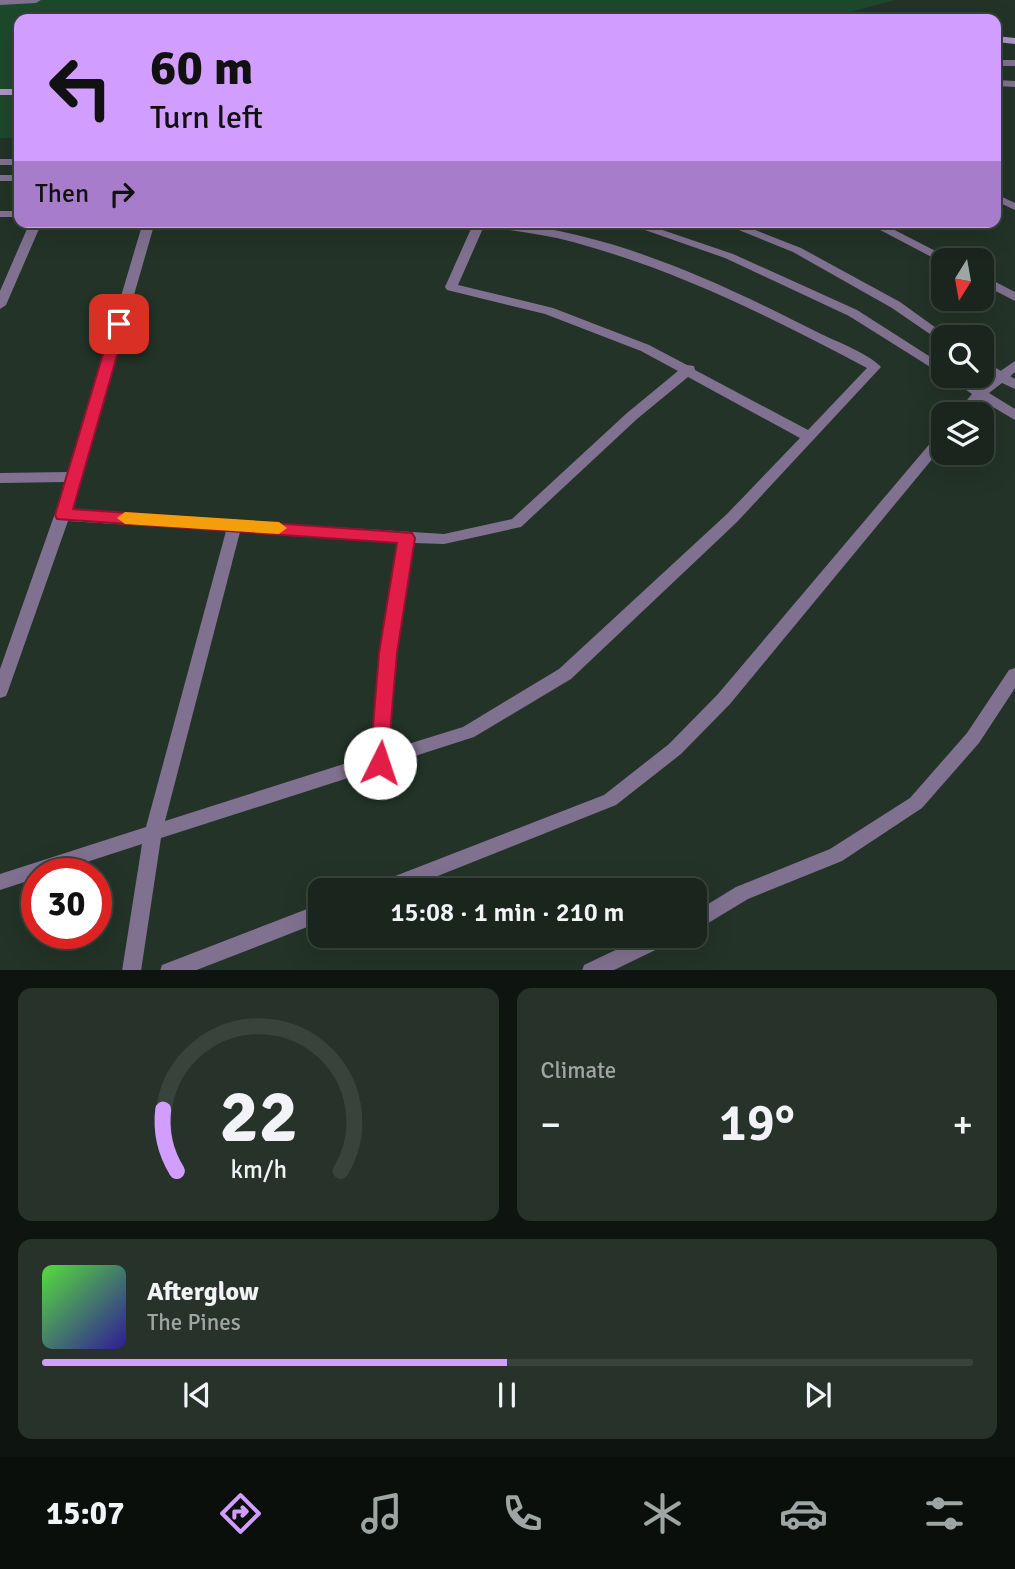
<!DOCTYPE html>
<meta charset="utf-8">
<style>
:root{--surface:#1a261d;--page:#27322a;--text:#f1f3f6;--muted:#9fa5a4;--line:#38433b;--accent:#d19dfe}
body{margin:0;font-family:Signika,sans-serif;background:var(--page);color:var(--text);height:100vh;display:flex;flex-direction:column;font-size:26px;white-space:nowrap}
*{box-sizing:border-box;margin:0}
p{font-size:23px;color:var(--muted)}
.icon{flex:none;width:38px;height:38px;fill:none;stroke:currentColor;stroke-width:2;stroke-linecap:round;stroke-linejoin:round}
.map{position:relative;height:970px;overflow:hidden}
.side{display:flex;flex-direction:column;gap:18px;padding:18px;background:#0e1510;flex:1}
.side>*{flex:none}
.banner{position:absolute;left:14px;top:14px;width:987px;height:214px;border-radius:14px;box-shadow:0 7px 28px #0002,0 0 0 2px var(--line);background:#d19dfe;color:#111;overflow:hidden}
.needle{width:46px;rotate:191deg}
.buttons{position:absolute;left:931px;top:248px;display:grid;gap:14px}
.buttons a{display:grid;place-items:center;width:63px;height:63px;border-radius:14px;background:var(--surface);box-shadow:0 7px 28px #0002,0 0 0 2px var(--line);font-size:35px}
.speed{position:absolute;left:21px;top:858px;display:flex;gap:14px;font-size:35px;font-weight:700;text-align:center}
.speed>*{display:grid;place-content:center;width:91px;height:91px;border-radius:50%;background:var(--surface);box-shadow:0 7px 28px #0002,0 0 0 2px var(--line);line-height:1}
.speed .limit{border:10px solid #d22;background:#fff;color:#111}
.pin{position:absolute;display:grid;place-items:center;width:60px;height:60px;color:#fff;margin:-30px;border-radius:14px;box-shadow:0 4px 10px #0006}
.me{position:absolute;width:77px;margin:-38px;rotate:4deg;stroke-linejoin:round;filter:drop-shadow(0 0 5px #0008)}
.turn{display:flex;align-items:center;gap:24px;height:147px;padding:0 21px;font-size:32px}
.turn .icon{width:91px;height:91px;stroke-width:2.5}
.turn b{display:block;font-size:49px;line-height:60px}
.then{display:flex;align-items:center;height:66px;padding:0 21px;background:#0003;gap:14px;font-size:26px}
.big{font-size:52px;font-weight:600;line-height:1.1}
.side .tile{flex:1;display:flex;flex-direction:column;justify-content:center;gap:10px;min-width:0;padding:0 24px;border-radius:14px;background:var(--page)}
.side .dial{align-items:center;gap:0}
.dial svg{height:182px;overflow:visible;fill:none;stroke:var(--line);stroke-width:7;stroke-linecap:round;text-anchor:middle}
.dial text{fill:var(--text);stroke:none}
.song{display:flex;align-items:center;gap:21px}
.cover{width:84px;height:84px;border-radius:10px;background:linear-gradient(135deg,hsl(110 70% 55%),hsl(250 70% 35%))}
.played{height:7px;border-radius:4px;background:linear-gradient(90deg,var(--accent) 50%,var(--line) 50%)}
.keys{display:flex;justify-content:space-around;direction:ltr}
.heat{display:flex;justify-content:space-between;align-items:center;font-size:38px;direction:ltr}
.side .tiles{flex:1;display:grid;gap:18px;grid-template-columns:1fr 1fr}
.tile:last-child{grid-column:span 2}
.trip{position:absolute;left:308px;top:878px;width:399px;height:70px;border-radius:14px;background:var(--surface);box-shadow:0 7px 28px #0002,0 0 0 2px var(--line);font-weight:600;line-height:70px;text-align:center}
.menu{display:flex;height:112px;justify-content:space-around;align-items:center;background:#0a0f0c;color:var(--muted)}
.menu .icon{width:49px;height:49px}
.menu .current{color:var(--accent)}
.menu b{font-size:32px;color:var(--text)}
.map>svg:first-child{display:block}
</style>
<div class="map">
<svg width="1015" height="971" viewBox="0 0 1015 971">
<rect width="100%" height="100%" fill="#233327"/>
<path fill="#1c492c" d="M0,0H895L831,17L752,15L753,19H19V138H0Z"/>
<g fill="none" stroke-linecap="round" stroke-linejoin="round">
<path fill="#817191" fill-rule="evenodd" d="M996,60H1015V66H996Z
M996,80L1015,81V87L996,86Z
M996,194L1015,203V210L996,201Z
M0,211H19V217H0Z
M30,222H42L6,305L0,309V291Z
M143,222H155L72,510L230,520L235,519L240,521L444,534L512,519L627,413L678,371L641,351L545,314L447,290L445,287L474,222C593,222 717,281 821,334C838,342 869,354 881,367L737,522L571,679L474,737L387,765L380,770L376,769L161,838L141,971H122L142,844L53,873H37V878L0,890V874L146,827L226,531L68,521L8,691L6,696L0,698V669L66,482L0,483V473L69,472ZM484,226C514,231 544,234 573,242C677,270 773,318 867,368L808,430L695,370L694,366L687,365L649,345L553,308L458,285ZM688,377L800,438L727,514L559,669L463,727L389,750L396,653L414,543L444,544L521,527L637,419ZM240,532L399,542L380,653L372,755L165,821Z
M865,222H879L955,261H943V263Z
M982,275L1015,292V301L982,284Z
M1015,361V372L1006,380H996L995,377L996,374Z
M1015,668V688L979,743L922,808L842,861L748,899L695,931V912L736,887L830,849L910,798L967,733L1009,670Z
M645,936H674L672,942L612,971H582L584,965Z"/>
<path fill="#817191" fill-rule="evenodd" d="M0,0H41L36,3L0,5Z
M0,159H19V165H0Z
M0,175H19V181H0Z
M622,222H639L733,254L857,310L943,365V375L849,316L725,258Z
M719,222H735L801,248L900,302L950,338H943V342L940,341L892,308L793,252Z
M982,360L1015,379V389L1002,383L989,393L1015,409V420L981,400L969,415H955L972,394L946,376H962L979,387L993,377L982,370Z
M943,432V446L730,704L681,754L616,805L400,891H369L372,885L604,795L669,744L718,694L938,434Z
M320,904V922L194,971H160L162,965Z"/>
<path fill="#b096c9" fill-rule="evenodd" d="M996,36L1015,38V44L996,42Z
M0,89H19V95H0Z"/>
</g>
<path fill="#e11d48" stroke="#92132f" stroke-width="2" d="M119,320L126,324L73,509L412,533L415,538L397,653L387,768H373L370,763L379,653L397,543L57,519L55,515L112,324Z"/>
<path fill="#f59e0b" d="M125,512L279,522L287,528L279,534L125,524L117,518Z"/>
</svg>
<div class="buttons">
<a><svg class="needle" viewBox="-14 -14 28 28"><path d="M0-13l5 13h-10z" fill="#e53935"/><path d="M0 13l5-13h-10z" fill="#9fa5a4"/></svg></a>
<a><svg class="icon" aria-label="search" viewBox="0 0 24 24"><circle cx="10" cy="10" r="6"/><path d="M15 15l6 6"/></svg></a>
<a><svg class="icon" aria-label="layers" viewBox="0 0 24 24"><path d="M12 4l9 5-9 5-9-5zM3 14l9 5 9-5"/></svg></a>
</div>
<div class="speed"><div class="limit">30</div></div>
<div class="pin" style="left:119px;top:324px;background:#d93025"><svg class="icon" aria-label="arrive" viewBox="0 0 24 24"><path d="M6 21V4h12l-3 4 3 4H6"/></svg></div>
<svg class="me" style="left:380px;top:763px" viewBox="-20 -20 40 40"><circle r="19" fill="#fff"/><path d="M0-13L10 11 0 6-10 11z" fill="#e11d48"/></svg>
<div class="trip">15:08 · 1 min · 210 m</div>
<div class="banner">
<div class="turn"><svg class="icon" aria-label="left" viewBox="0 0 24 24"><path d="M17 20v-9H6M10 6l-5 5 5 5"/></svg><div><b>60 m</b>Turn left</div></div>
<div class="then">Then<svg class="icon" aria-label="right" viewBox="0 0 24 24"><path d="M7 20v-9h11M14 6l5 5-5 5"/></svg></div>
</div>
</div>
<section class="side">
<div class="tiles">
<div class="tile dial"><svg viewBox="0 0 100 80">
<path d="M14 69A42 42 0 1 1 86 69"/>
<path d="M14 69A42 42 0 0 1 8 42" stroke="#d19dfe"/>
<text x="50" y="56" font-size="32" font-weight="700">22</text>
<text x="50" y="72" font-size="11">km/h</text>
</svg></div>
<div class="tile"><p>Climate</p>
<div class="heat"><a>−</a><b class="big">19°</b><a>+</a></div>
</div>
<div class="tile">
<div class="song"><i class="cover"></i><div><b>Afterglow</b><p>The Pines</p></div></div>
<div class="played"></div>
<div class="keys"><svg class="icon" aria-label="previous" viewBox="0 0 24 24"><path d="M18 5L8 12l10 7zM5 5v14"/></svg><svg class="icon" aria-label="pause" viewBox="0 0 24 24"><path d="M8 5v14M16 5v14"/></svg><svg class="icon" aria-label="next" viewBox="0 0 24 24"><path d="M6 5l10 7-10 7zM19 5v14"/></svg></div>
</div>
</div>
</section>
<nav class="menu">
<b>15:07</b>
<svg class="icon current" aria-label="directions" viewBox="0 0 24 24"><path d="M12 3l9 9-9 9-9-9zM9 14v-3h6M13 9l2 2-2 2"/></svg>
<svg class="icon" aria-label="music" viewBox="0 0 24 24"><path d="M9 18V5l10-2v13"/><circle cx="6" cy="18" r="3"/><circle cx="16" cy="16" r="3"/></svg>
<svg class="icon" aria-label="phone" viewBox="0 0 24 24"><path d="M5 4h4l2 5-3 2q2 4 5 5l2-3 5 2v4C11 20 4 13 5 4z"/></svg>
<svg class="icon" aria-label="climate" viewBox="0 0 24 24"><path d="M12 3v18M4 7l16 10M4 17L20 7"/></svg>
<svg class="icon" aria-label="car" viewBox="0 0 24 24"><path d="M5 17H2v-5l4-1 3-4h7l3 4 3 1v5h-3M9 17h6M6 11h13"/><circle cx="7" cy="17" r="2"/><circle cx="17" cy="17" r="2"/></svg>
<svg class="icon" aria-label="filters" viewBox="0 0 24 24"><path d="M4 7h16M4 17h16"/><circle cx="9" cy="7" r="2"/><circle cx="15" cy="17" r="2"/></svg>
</nav>
